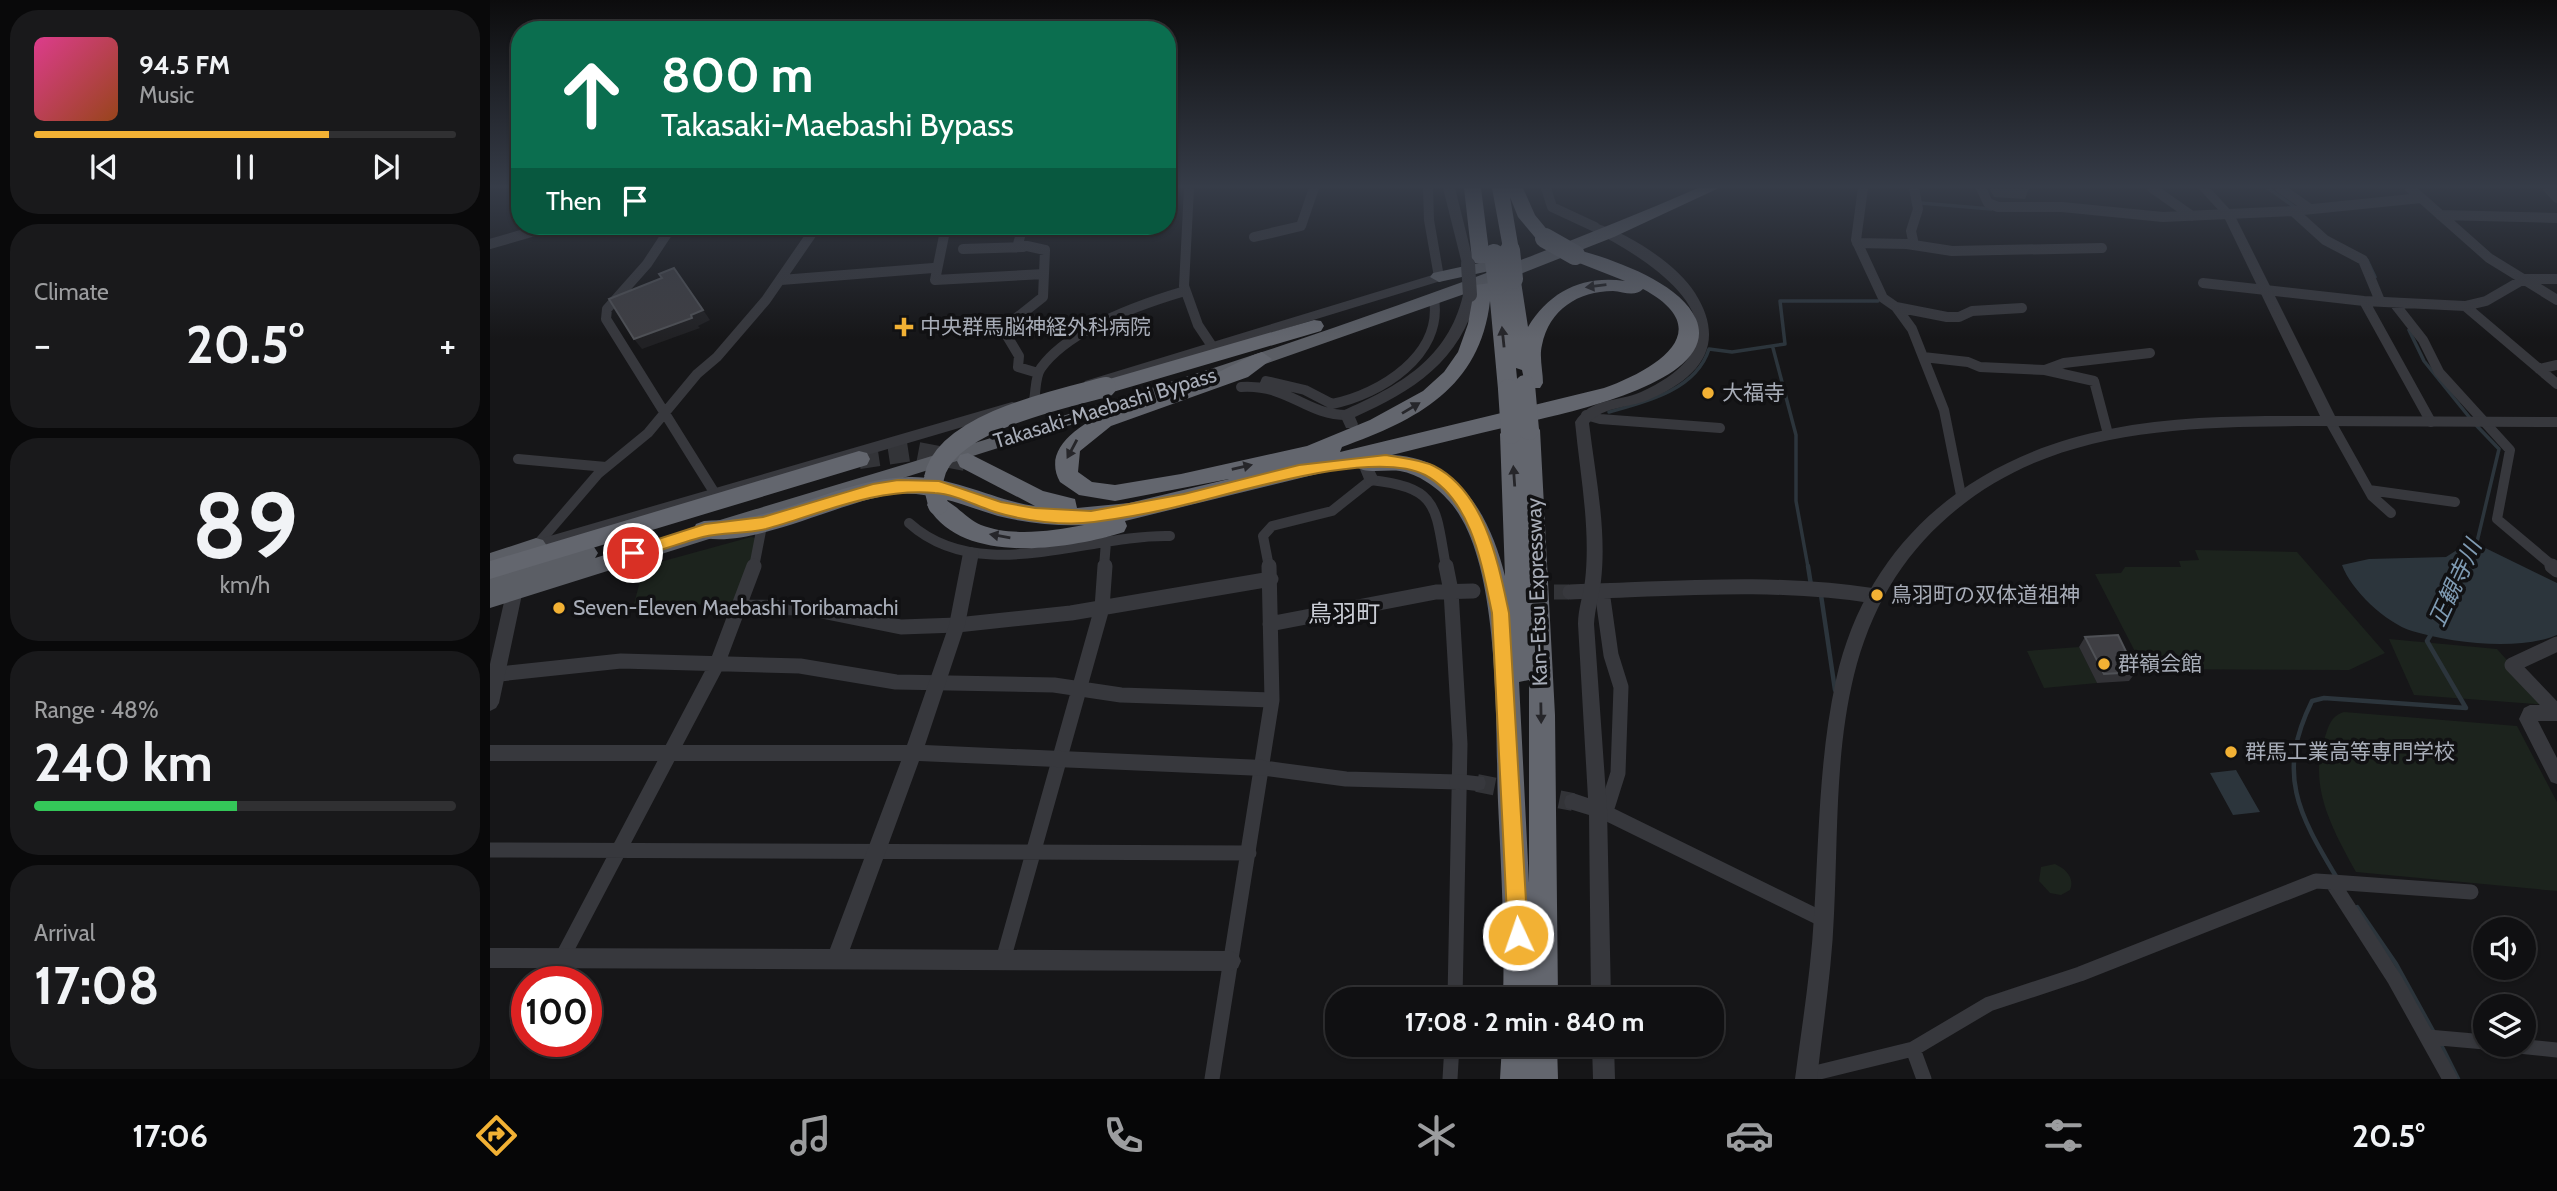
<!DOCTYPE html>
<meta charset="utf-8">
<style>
:root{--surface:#101012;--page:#19191b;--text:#f1f3f6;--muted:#9c9d9f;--line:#303032;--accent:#f2b134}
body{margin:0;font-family:Cabin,"Noto Sans JP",sans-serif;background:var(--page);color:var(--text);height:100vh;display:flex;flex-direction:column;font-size:26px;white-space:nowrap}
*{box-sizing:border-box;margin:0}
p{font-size:23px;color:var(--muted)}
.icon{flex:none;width:38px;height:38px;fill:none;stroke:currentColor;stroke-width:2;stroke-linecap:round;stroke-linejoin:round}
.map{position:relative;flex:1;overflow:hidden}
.drawer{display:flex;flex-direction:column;gap:10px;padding:10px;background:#09090a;width:490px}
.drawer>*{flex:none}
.top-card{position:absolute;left:21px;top:21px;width:665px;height:214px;border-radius:28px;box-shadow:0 2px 5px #0004,0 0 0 2px var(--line);background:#0b6e4f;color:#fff;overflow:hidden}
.controls{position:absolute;left:1983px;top:917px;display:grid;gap:14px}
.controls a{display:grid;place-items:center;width:63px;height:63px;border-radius:50%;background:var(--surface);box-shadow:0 2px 5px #0004,0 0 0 2px var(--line);font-size:35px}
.speed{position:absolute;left:21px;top:966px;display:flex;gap:14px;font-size:35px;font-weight:700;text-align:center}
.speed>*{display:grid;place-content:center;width:91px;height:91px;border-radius:50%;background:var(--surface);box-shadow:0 2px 5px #0004,0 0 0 2px var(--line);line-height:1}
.speed .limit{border:10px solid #d22;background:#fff;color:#111}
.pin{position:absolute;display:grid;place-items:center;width:60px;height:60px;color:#fff;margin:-30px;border:4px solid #fff;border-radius:50%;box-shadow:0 2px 7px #0007}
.me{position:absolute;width:77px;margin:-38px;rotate:357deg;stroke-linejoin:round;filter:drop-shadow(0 0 5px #0008)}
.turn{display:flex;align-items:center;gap:24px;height:147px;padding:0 35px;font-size:32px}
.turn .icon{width:91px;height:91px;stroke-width:2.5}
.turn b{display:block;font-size:49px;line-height:60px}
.then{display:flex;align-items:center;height:66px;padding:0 35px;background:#0003;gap:14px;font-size:26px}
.big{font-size:52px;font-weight:700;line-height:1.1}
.drawer .widget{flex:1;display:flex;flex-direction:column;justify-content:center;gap:10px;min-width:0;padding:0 24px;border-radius:28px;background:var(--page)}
.drawer .dial{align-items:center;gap:0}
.dial b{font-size:91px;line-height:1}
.song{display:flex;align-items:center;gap:21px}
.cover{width:84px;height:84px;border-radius:10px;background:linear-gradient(135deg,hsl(330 70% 55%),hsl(20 70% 35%))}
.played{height:7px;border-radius:4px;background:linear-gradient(90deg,var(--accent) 70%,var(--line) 70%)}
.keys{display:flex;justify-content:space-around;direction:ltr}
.heat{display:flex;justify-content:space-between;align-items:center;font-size:38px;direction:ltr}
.charge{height:10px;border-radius:5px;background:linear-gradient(90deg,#34c759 48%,var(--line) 0)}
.trip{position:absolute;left:835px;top:987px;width:399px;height:70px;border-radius:28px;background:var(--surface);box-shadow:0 2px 5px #0004,0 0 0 2px var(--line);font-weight:700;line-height:70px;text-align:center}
.dock{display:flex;height:112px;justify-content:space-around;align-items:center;background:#060607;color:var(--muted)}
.dock .icon{width:49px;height:49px}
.dock .active{color:var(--accent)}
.dock b{font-size:32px;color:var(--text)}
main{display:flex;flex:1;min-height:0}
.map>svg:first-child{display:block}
</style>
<main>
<section class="drawer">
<div class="widget">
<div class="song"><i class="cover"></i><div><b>94.5 FM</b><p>Music</p></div></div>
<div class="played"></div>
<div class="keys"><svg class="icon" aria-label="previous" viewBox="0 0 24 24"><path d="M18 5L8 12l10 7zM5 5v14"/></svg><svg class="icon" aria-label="pause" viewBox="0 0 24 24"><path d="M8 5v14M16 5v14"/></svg><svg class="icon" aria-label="next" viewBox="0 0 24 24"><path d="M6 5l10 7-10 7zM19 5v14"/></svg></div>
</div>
<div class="widget"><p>Climate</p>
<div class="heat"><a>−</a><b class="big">20.5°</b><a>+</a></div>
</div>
<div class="widget dial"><b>89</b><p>km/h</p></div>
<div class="widget"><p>Range · 48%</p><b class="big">240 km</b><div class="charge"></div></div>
<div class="widget"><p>Arrival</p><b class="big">17:08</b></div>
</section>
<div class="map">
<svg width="2067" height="1079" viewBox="0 0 2067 1079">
<rect width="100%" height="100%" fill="#161618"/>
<path fill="#1c231d" d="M261,537L266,538L265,550L244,605L144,604L153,570L159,565Z
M1705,550L1807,552L1895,653L1859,670L1654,669L1605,574L1631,573L1635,567H1691L1689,561L1709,560Z
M1899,639L2007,649L2057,705L1924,695Z
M1589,647L1607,683L1554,688L1537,651Z
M1854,712L2027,726L2067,802V891L1866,872C1843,830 1817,785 1835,737C1839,725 1841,716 1854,712Z
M1565,864C1576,869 1585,878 1580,890L1571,895L1560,893L1549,881L1551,867Z"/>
<path fill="#2c353c" d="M1981,541L2067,583V635C2029,651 1961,643 1922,631C1896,623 1861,590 1852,565L1879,559L1956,557Z
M1746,770L1770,812L1743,815L1720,773Z"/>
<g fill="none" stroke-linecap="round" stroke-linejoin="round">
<path stroke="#2c353c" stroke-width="3.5" d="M1778,188L1806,208
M1431,203L1501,209
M1877,260L1885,277
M1919,330L1934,361L1980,418
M1283,348L1306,435V501L1318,567
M1119,412C1156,402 1206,390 1219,349L1242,352L1295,344L1290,301H1388
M1985,424L2009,449L1986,546"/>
<path stroke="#2c353c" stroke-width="4.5" d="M1318,566L1321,585
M1331,595L1345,690
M1847,878C1808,813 1786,774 1822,701L1834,698L1976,708L1937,641L1943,631
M1867,907L1906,964L1943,1031
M1950,1043L1968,1079"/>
<path stroke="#333438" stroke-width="15" stroke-dasharray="15 7" stroke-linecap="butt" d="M1042,592H1080"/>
<path stroke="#333438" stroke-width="18" stroke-dasharray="18 10" stroke-linecap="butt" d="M987,783L1083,802"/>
<path stroke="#333438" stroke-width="20" stroke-dasharray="20 10" stroke-linecap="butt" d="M369,459L422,451L475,461"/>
<path stroke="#37383d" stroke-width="10" d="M699,188L694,286L708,325L722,346
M938,188L939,220L949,277
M1056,188L1062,207L1105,227
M1373,188L1366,240L1393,298L1406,307L1422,329L1454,410L1471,495
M1424,188L1428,209L1421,231L1424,245
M1491,188L1498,203L1508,207H1572L1673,217L1803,211L1931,198
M1662,188L1702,216
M1790,188L1820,209
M1920,188L1999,258L2067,300
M2058,188L2067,198
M1803,211L1835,240L1873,260L1890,301
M1950,215L2067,218
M182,226L157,264L117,309L116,319L224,492
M456,226L445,280L554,274
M533,226L528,244L555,250L553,297L520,323L517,336L529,356L528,367L548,373
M764,237L811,226L824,188
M1367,243L1417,244L1462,251L1612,248
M0,244L62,226
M473,249L533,247
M291,280L443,268
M1713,283L1874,301L1975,306L1996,301L2034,279H2067
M1874,301L1941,422
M1904,303L1933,340L1949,372L2020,450L2007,519L2064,567
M1975,306L2067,384
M1406,307L1457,317H1469L1482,311L1532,308
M1433,357L1478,362L1490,367L1555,370L1604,381L1618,434
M2049,369L2067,365
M1555,370L1574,363L1660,353
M774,386L776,381L815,390L842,404C891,394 953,355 944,299
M751,387C799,384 815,415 857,415
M544,400C546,391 545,376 551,368C579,329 651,304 695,291
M1096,415L1110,419L1230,428
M1840,421L1882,496L1901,513
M28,459L116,467
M1879,490L1965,502
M419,523C490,587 597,534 680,536
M46,546L108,474L158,433L207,374L227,357L276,300L327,226
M264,567L271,531
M614,567L616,542
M779,567L773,536L782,526L842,511L881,480C950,488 945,507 956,567"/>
<path stroke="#37383d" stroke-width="15" d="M956,566L961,591L970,744L965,999
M2062,566L2067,570
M1112,591L1121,655L1131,687L1128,773L1116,811
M1080,592C1182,589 1284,580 1385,596
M249,607L317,608L411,627L467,625L581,613L781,579
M780,624L946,592L983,591
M2067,644L2022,665L2067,712
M0,675L131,661L310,666L406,682L564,685L631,695L782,700
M773,768L856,779L968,782
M1108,809L1334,920
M0,850L759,853
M1842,882L1981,892
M72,958L227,664L264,566
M513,960L612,608L615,566
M1938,1037L1995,1042
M2019,1045L2067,1050
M1423,1049L1434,1079
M722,1079L782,700L779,566
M960,1079L962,1045
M1318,1079L1317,1075L1423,1049L1499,1004L1590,974L1826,881L1842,882L1905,980L1960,1079"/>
<path fill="#37383d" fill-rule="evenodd" d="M953,188H965L984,264L982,267H974L972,264Z
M1708,188H1720L1744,214L1845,416L2067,417V427C1985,427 1903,426 1821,426C1693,427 1562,427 1460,515C1410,558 1380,611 1364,675C1345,753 1348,835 1344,914C1342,969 1333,1024 1327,1079H1305C1312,1025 1321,971 1324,916C1329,838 1329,758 1346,680C1377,540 1483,456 1620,429C1689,415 1760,416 1830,416L1733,215Z
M1105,223C1138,233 1187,264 1205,293C1238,345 1209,379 1158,400C1139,408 1114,406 1099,423C1105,474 1117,529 1111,581C1109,596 1105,609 1104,624L1117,809L1121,999H1101L1099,815L1076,808L1074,802L1076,796L1083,793L1098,798L1088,624C1088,609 1093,596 1095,581C1101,529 1090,474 1085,422C1100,398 1128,402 1151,392C1272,336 1171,265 1101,230V224Z
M949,273L955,277L954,280L605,387L600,389L593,384L595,381Z
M980,291L987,295C971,361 923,391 865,417L868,424L866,428H856L850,415L852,411C909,386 958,359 973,295Z
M522,402L527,403L529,407L527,411L51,551C46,558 43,561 34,558L32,554L40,542L46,540Z
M876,461L881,463L889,480L886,484L881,486L876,484L869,467Z
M481,547L487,549L489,553L475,625L435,745L773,760L779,762L782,768L779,774L773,776L429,761L360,949L741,951L748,954L751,961L748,968L741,971L0,968V948L340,949L411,761H0V745H417L459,625L473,553L475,549Z
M27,574L33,575L35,580L9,703L6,708L0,711V664L19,580L21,575Z
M2040,705H2067V721H2048L2067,758V784L2061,782L2029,719L2034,708Z
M968,774L994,777L996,783L994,789L987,791L961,788L959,782L961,776Z
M1102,1045H1124L1125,1079H1103Z"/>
<path fill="#5b5e65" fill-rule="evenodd" d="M1208,188H1229L1124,237L1020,278L778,363L0,608V574L97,545L104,547L108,553L105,558C475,444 852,342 1208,188Z
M998,261L1006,266L1004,270L949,282L940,277L943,273Z
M46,538L53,540L57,546L53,552L0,569V553Z"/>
<path fill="#63666e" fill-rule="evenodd" d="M974,188H991L1000,259L997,263H985L982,259Z
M1002,188H1033L1045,215L1064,238L1061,242H1049L1028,217L1020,197L1029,250L1026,254H1014Z
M1085,249C1122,259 1190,282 1206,319C1234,385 1060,416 1021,426C981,435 942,445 902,455C969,457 1001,519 1015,576L1010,434L1014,429L1021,426L1029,429L1039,422L1046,425L1050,430L1065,715L1068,999H1013C1015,933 1011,867 1008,802C1005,725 1012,559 959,501C947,487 928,474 910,471C895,469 874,475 864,465L635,521L637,526L634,532C580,549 471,567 437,505L440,499C459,493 473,518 491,525C522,537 562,531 594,525C565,526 536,523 508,516C471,505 439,489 399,495C346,503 256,552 206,536L203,530L206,524L214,521C234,520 254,519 273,514C322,502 369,478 419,477C463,476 503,500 545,506L470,467L467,461L470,455L478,453L553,491L585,499L587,508L639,503L739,479L625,501L589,495L570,482C537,422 682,389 718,376C737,370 754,357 772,352L782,359L758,377L621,426L590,451L588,472L602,482L625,485L691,474L817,446L880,420L933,391L954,372L968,352L978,324L985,285L1014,281L1016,275H1030L1038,327C1060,291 1093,275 1135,281L1079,259L1076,255ZM1153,289C1231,331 1164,370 1114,388L850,452L852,447C927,420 990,388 1000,301L1008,389L1018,396L1028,389L1026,368L1032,370L1036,388H1050L1053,383C1053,371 1049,357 1052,345C1059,310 1088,291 1123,291C1134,292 1145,297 1153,289ZM1039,680V883L1029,682Z
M824,320L831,321L834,326L831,331L616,394L606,387L609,382Z
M369,451L377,453L380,459L377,465L0,579V561Z
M1012,1045H1067L1068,1079H1010Z"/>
<path stroke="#37383d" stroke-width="14" d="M978,264L980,295"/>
<path stroke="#63666e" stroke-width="20" d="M1055,238L1085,255
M1020,250L1023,279
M1004,254L1008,285
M1035,385L1039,430
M1018,389L1021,434
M448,505C447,497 442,486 444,478C454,423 570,399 616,387"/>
</g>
<path fill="#323236" d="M1499,188H1539L1535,199L1504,197Z
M1595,637L1646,672L1639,681L1607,683L1589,647Z"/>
<path fill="#212124" d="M184,268L220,320L208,326L210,328L152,349L144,339L201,315Z"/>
<path fill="#3f3f44" stroke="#4f5156" stroke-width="2" d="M184,268L213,310L201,315L202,318L144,339L119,299L172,278L169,274Z
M1628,635L1646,672L1614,674L1595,637Z"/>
<defs><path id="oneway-solid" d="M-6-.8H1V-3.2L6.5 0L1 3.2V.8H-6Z" transform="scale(1.75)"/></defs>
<g fill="#26262a">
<use href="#oneway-solid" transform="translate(1106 286) rotate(173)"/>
<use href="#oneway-solid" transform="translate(1013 337) rotate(-96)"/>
<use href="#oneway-solid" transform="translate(921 408) rotate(-31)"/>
<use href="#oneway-solid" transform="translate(582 449) rotate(118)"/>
<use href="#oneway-solid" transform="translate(752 467) rotate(-13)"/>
<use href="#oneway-solid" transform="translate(1024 476) rotate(-94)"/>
<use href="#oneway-solid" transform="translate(510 536) rotate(-170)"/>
<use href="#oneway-solid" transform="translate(1051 713) rotate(89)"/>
</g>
<linearGradient id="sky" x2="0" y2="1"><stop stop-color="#0c0c0d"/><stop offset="0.55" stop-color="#363c48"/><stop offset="1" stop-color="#363c48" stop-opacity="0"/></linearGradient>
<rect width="2067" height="339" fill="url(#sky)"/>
<path fill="#f2b134" stroke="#9d7322" stroke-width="2" d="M896,455C911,458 930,459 944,466C995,492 1008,562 1019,613L1038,935L1035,942L1028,945L1021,942L1018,935L1002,613C992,566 982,500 935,475C885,449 753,491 698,504C667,512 635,518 604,522C574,526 534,521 505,512C486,506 465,494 445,493C385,488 333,513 276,529C256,534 234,532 213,537C190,543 166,552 143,559L135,553L137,549L215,524L273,517L383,484L408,480L449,481L511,502L545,508L601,511L694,494L809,465Z"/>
<g fill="#f2b134" stroke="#111113" stroke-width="2.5">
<path d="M410.5 316.5h7v7h7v7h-7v7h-7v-7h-7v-7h7z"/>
<circle cx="1218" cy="393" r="7"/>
<circle cx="1387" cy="595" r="7"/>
<circle cx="69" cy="608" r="7"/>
<circle cx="1614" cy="664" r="7"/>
<circle cx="1741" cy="752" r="7"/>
</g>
<g text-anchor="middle" stroke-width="7" stroke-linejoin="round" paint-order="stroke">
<g font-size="21" fill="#a8adb8" stroke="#111113" text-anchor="start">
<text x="430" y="334">中央群馬脳神経外科病院</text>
<text x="1232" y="400">大福寺</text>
<text x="1401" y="602">鳥羽町の双体道祖神</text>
<text x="83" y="615">Seven-Eleven Maebashi Toribamachi</text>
<text x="1628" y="671">群嶺会館</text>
<text x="1755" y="759">群馬工業高等専門学校</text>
</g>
<g font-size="21" fill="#a8adb8" stroke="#111113">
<text transform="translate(615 408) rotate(-17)" y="7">Takasaki-Maebashi Bypass</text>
<text transform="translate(1047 592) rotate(-92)" y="7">Kan-Etsu Expressway</text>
</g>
<g font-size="23" font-style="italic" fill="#7f9bb3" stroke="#111113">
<text transform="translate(1965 583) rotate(-65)" y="8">正観寺川</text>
</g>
<g font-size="24" fill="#c9ccd4" stroke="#111113">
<text x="854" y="622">鳥羽町</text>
</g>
</g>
</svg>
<div class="controls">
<a><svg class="icon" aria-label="sound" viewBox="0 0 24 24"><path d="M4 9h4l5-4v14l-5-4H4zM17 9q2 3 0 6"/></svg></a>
<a><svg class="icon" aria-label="layers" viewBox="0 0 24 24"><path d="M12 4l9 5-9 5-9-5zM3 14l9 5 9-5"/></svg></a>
</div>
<div class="speed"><div class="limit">100</div></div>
<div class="pin" style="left:143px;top:553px;background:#d93025"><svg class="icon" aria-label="arrive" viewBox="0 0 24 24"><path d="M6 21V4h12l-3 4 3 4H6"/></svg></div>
<svg class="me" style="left:1028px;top:935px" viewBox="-20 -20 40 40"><circle r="17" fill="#f2b134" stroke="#fff" stroke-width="3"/><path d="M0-11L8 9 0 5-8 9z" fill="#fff"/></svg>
<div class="trip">17:08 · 2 min · 840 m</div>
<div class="top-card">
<div class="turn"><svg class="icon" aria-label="ahead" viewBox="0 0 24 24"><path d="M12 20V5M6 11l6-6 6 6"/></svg><div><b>800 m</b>Takasaki-Maebashi Bypass</div></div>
<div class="then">Then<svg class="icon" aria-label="arrive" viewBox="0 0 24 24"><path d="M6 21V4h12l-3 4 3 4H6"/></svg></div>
</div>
</div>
</main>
<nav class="dock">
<b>17:06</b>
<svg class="icon active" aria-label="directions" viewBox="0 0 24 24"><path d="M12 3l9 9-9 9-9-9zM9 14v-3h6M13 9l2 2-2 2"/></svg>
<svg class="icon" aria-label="music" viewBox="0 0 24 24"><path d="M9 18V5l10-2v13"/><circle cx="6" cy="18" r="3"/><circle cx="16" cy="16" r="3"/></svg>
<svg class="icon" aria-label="phone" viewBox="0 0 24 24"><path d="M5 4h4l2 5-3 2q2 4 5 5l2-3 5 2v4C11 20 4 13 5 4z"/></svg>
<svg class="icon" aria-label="climate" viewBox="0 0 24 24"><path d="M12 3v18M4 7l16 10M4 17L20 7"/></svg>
<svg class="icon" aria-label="car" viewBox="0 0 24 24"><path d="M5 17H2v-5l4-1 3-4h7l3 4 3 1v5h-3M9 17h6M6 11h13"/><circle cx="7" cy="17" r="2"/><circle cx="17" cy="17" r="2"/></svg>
<svg class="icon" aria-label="filters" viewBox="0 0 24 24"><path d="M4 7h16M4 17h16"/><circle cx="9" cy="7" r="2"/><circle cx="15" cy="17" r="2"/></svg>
<b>20.5°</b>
</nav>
